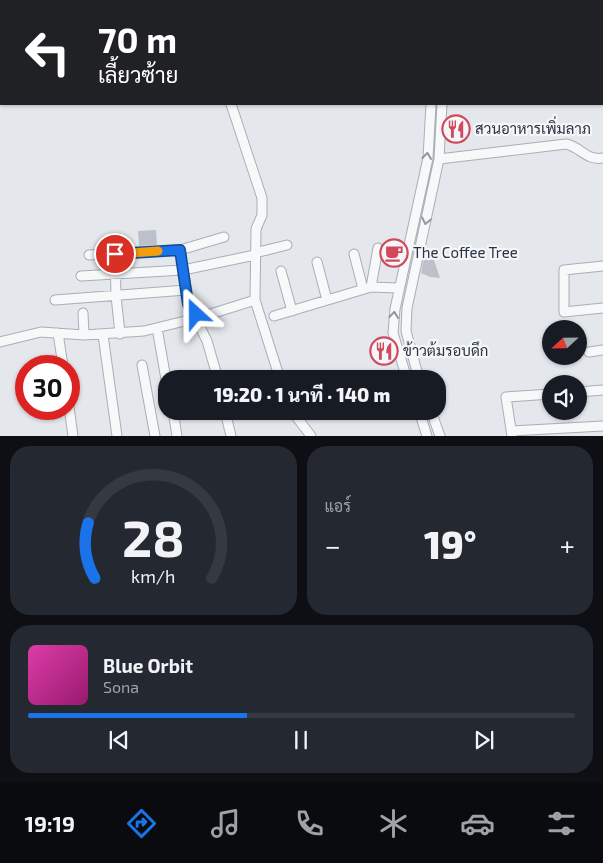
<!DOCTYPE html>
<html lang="th">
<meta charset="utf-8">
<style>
:root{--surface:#171b24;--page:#242831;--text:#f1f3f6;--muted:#9ea1a6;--line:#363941;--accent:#1a73e8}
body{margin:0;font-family:"Exo 2",Sarabun,sans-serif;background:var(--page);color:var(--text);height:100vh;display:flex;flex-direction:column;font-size:19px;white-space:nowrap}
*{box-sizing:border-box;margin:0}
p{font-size:16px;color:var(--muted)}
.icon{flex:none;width:28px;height:28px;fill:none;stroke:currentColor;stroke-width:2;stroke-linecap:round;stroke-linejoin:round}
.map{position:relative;height:436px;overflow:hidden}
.details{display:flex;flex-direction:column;gap:10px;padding:10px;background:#0d0f14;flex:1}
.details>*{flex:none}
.guide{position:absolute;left:0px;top:0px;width:604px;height:105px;box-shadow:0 1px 4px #0004;background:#202124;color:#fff;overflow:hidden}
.needle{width:32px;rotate:248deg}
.fabs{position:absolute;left:542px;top:320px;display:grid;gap:10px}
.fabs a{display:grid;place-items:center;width:45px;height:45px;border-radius:50%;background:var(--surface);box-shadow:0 1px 4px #0004;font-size:25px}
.speed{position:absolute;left:15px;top:355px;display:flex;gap:10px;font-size:25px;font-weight:700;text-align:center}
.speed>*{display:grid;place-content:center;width:65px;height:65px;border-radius:50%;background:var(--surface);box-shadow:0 1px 4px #0004;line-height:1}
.speed .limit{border:8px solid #d22;background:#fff;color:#111}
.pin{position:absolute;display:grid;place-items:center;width:42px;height:42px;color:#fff;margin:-21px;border:2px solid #fff;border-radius:50%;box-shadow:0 1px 5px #0007}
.me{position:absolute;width:55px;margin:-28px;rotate:336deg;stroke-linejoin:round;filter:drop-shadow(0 0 4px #0008)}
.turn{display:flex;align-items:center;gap:18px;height:105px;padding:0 15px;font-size:22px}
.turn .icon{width:65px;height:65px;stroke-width:2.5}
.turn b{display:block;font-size:35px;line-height:42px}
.big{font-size:38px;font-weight:800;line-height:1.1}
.details .tile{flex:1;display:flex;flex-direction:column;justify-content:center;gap:8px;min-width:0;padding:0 18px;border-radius:20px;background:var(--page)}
.details .dial{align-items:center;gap:0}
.dial svg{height:130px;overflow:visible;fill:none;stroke:var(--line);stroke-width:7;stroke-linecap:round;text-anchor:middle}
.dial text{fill:var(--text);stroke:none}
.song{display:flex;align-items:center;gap:15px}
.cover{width:60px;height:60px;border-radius:8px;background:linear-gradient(135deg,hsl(320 70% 55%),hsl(320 70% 35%))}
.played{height:5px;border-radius:2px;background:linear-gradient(90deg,var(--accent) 40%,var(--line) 40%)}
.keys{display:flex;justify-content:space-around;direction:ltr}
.heat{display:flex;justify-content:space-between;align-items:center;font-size:28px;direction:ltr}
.details .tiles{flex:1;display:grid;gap:10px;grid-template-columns:1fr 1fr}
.tile:last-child{grid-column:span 2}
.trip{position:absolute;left:158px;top:370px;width:288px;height:50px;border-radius:20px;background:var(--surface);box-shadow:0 1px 4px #0004;font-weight:800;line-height:50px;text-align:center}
.tab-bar{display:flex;height:80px;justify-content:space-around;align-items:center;background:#090b0e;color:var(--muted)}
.tab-bar .icon{width:35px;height:35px}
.tab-bar .on{color:var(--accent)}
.tab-bar b{font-size:22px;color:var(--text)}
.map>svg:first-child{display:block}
</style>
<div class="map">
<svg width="603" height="436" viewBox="0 0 603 436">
<rect width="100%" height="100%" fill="#e4e7ec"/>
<path fill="#bbc0ca" d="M156,230L157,245L139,246L138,231Z
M424,257L434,260L440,278L430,277L421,273Z
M386,337L394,361L382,366L374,341Z"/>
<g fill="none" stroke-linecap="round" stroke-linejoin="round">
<g stroke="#a9aeb7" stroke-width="11">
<path id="minor" d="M198,0V1
M437,1V0
M447,1V0
M231,104L262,198V215L256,229L255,300L280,379
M439,159L566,144C581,147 586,161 603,158
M180,250L189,304L194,315
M255,253L287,245
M115,254L116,296L120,334
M354,254L363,289
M89,255L180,250L224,237
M317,262L327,300
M603,266L564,270V312L603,308
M281,271L292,311
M81,276L183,270L255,255
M371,287L378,248
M55,300L186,290
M83,313L84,335
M274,316L371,287L398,288
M201,317L255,300
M198,323L207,341L218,379
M157,328L166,379
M58,333L63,366
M103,335L117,436
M0,342L41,332L84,335L144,331L193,319
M589,352L603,350
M142,365L155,436
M407,379L393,333L395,309L428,158L431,104
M419,379L406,331L407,308L439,159L442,104
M579,392L603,390
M69,407L73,436
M173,411L177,436
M225,411L231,436
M292,411L311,436
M419,411L427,436
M431,411L440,436
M511,431L603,426
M512,436L506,397L551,394"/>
</g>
<use href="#minor" stroke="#f7f8fa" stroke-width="9"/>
</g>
<defs><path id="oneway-chevron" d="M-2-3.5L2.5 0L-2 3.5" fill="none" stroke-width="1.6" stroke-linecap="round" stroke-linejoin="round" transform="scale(1.25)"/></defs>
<g stroke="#9196a0">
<use href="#oneway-chevron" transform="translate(427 156) rotate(-84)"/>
<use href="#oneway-chevron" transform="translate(426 221) rotate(102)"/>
<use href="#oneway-chevron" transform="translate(394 315) rotate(-84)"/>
</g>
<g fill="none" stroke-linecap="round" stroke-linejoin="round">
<g stroke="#114b97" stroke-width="12">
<path id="route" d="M115,254L180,250L188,304L194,316L196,314"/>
</g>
<use href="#route" stroke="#1a73e8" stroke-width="9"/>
<path stroke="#f59e0b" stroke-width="9" d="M131,253L158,251"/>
</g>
<defs>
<g id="restaurant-ring" transform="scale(1.4375)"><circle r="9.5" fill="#f4f6f9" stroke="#d1495b" stroke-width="1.5"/><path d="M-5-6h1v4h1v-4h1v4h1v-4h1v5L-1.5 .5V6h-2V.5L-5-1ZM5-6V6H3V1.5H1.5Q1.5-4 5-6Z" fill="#d1495b"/></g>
<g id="cafe-ring" transform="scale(1.4375)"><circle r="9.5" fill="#f4f6f9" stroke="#d1495b" stroke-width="1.5"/><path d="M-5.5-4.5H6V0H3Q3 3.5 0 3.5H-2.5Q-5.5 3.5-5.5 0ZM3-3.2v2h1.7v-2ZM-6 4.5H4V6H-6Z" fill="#d1495b"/></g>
</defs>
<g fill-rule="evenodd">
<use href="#restaurant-ring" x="456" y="129"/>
<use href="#cafe-ring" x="394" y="253"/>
<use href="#restaurant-ring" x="384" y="351"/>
</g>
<g text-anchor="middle" stroke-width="4.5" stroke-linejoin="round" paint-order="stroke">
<g font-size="15" fill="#2b3445" stroke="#f4f6f9" text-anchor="start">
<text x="475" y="134">สวนอาหารเพิ่มลาภ</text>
<text x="413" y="258">The Coffee Tree</text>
<text x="403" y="356">ข้าวต้มรอบดึก</text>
</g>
</g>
</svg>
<div class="fabs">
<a><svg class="needle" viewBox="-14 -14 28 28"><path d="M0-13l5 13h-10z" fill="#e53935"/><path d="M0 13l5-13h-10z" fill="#9ea1a6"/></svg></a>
<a><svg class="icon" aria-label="sound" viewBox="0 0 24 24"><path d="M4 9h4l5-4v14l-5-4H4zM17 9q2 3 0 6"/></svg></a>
</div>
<div class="speed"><div class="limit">30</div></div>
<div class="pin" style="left:115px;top:254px;background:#d93025"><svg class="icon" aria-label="arrive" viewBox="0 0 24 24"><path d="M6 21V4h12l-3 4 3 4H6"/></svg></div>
<svg class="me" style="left:196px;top:314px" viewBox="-20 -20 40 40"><path d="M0-17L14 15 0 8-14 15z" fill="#1a73e8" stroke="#fff" stroke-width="4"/></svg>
<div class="trip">19:20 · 1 นาที · 140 m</div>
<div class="guide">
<div class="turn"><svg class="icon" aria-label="left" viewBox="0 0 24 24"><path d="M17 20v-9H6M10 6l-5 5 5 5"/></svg><div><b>70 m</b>เลี้ยวซ้าย</div></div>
</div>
</div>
<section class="details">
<div class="tiles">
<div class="tile dial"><svg viewBox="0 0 100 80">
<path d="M14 69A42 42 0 1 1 86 69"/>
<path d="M14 69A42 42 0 0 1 10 35" stroke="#1a73e8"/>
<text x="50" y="56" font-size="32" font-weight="700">28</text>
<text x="50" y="72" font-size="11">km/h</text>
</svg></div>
<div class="tile"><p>แอร์</p>
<div class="heat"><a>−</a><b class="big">19°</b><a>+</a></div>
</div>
<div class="tile">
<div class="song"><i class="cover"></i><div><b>Blue Orbit</b><p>Sona</p></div></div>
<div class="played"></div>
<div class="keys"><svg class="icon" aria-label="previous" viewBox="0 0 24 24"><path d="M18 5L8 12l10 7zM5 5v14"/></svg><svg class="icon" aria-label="pause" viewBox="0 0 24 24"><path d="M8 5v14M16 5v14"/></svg><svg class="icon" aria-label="next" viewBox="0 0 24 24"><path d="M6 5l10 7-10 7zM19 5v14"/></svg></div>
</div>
</div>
</section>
<nav class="tab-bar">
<b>19:19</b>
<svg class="icon on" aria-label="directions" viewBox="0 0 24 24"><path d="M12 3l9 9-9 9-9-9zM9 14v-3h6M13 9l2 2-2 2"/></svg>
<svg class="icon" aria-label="music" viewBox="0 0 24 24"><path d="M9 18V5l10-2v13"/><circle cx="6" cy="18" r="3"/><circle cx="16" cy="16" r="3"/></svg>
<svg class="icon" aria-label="phone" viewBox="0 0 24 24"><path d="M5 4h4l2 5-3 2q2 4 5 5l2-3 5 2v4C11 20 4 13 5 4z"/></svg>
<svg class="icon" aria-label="climate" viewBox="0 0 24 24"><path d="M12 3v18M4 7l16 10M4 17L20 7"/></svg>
<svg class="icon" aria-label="car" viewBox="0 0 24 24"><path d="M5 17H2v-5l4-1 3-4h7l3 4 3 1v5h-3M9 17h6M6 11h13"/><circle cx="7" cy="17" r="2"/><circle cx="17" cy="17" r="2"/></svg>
<svg class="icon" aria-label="filters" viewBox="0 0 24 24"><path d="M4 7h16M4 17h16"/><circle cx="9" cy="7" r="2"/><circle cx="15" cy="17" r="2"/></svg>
</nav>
